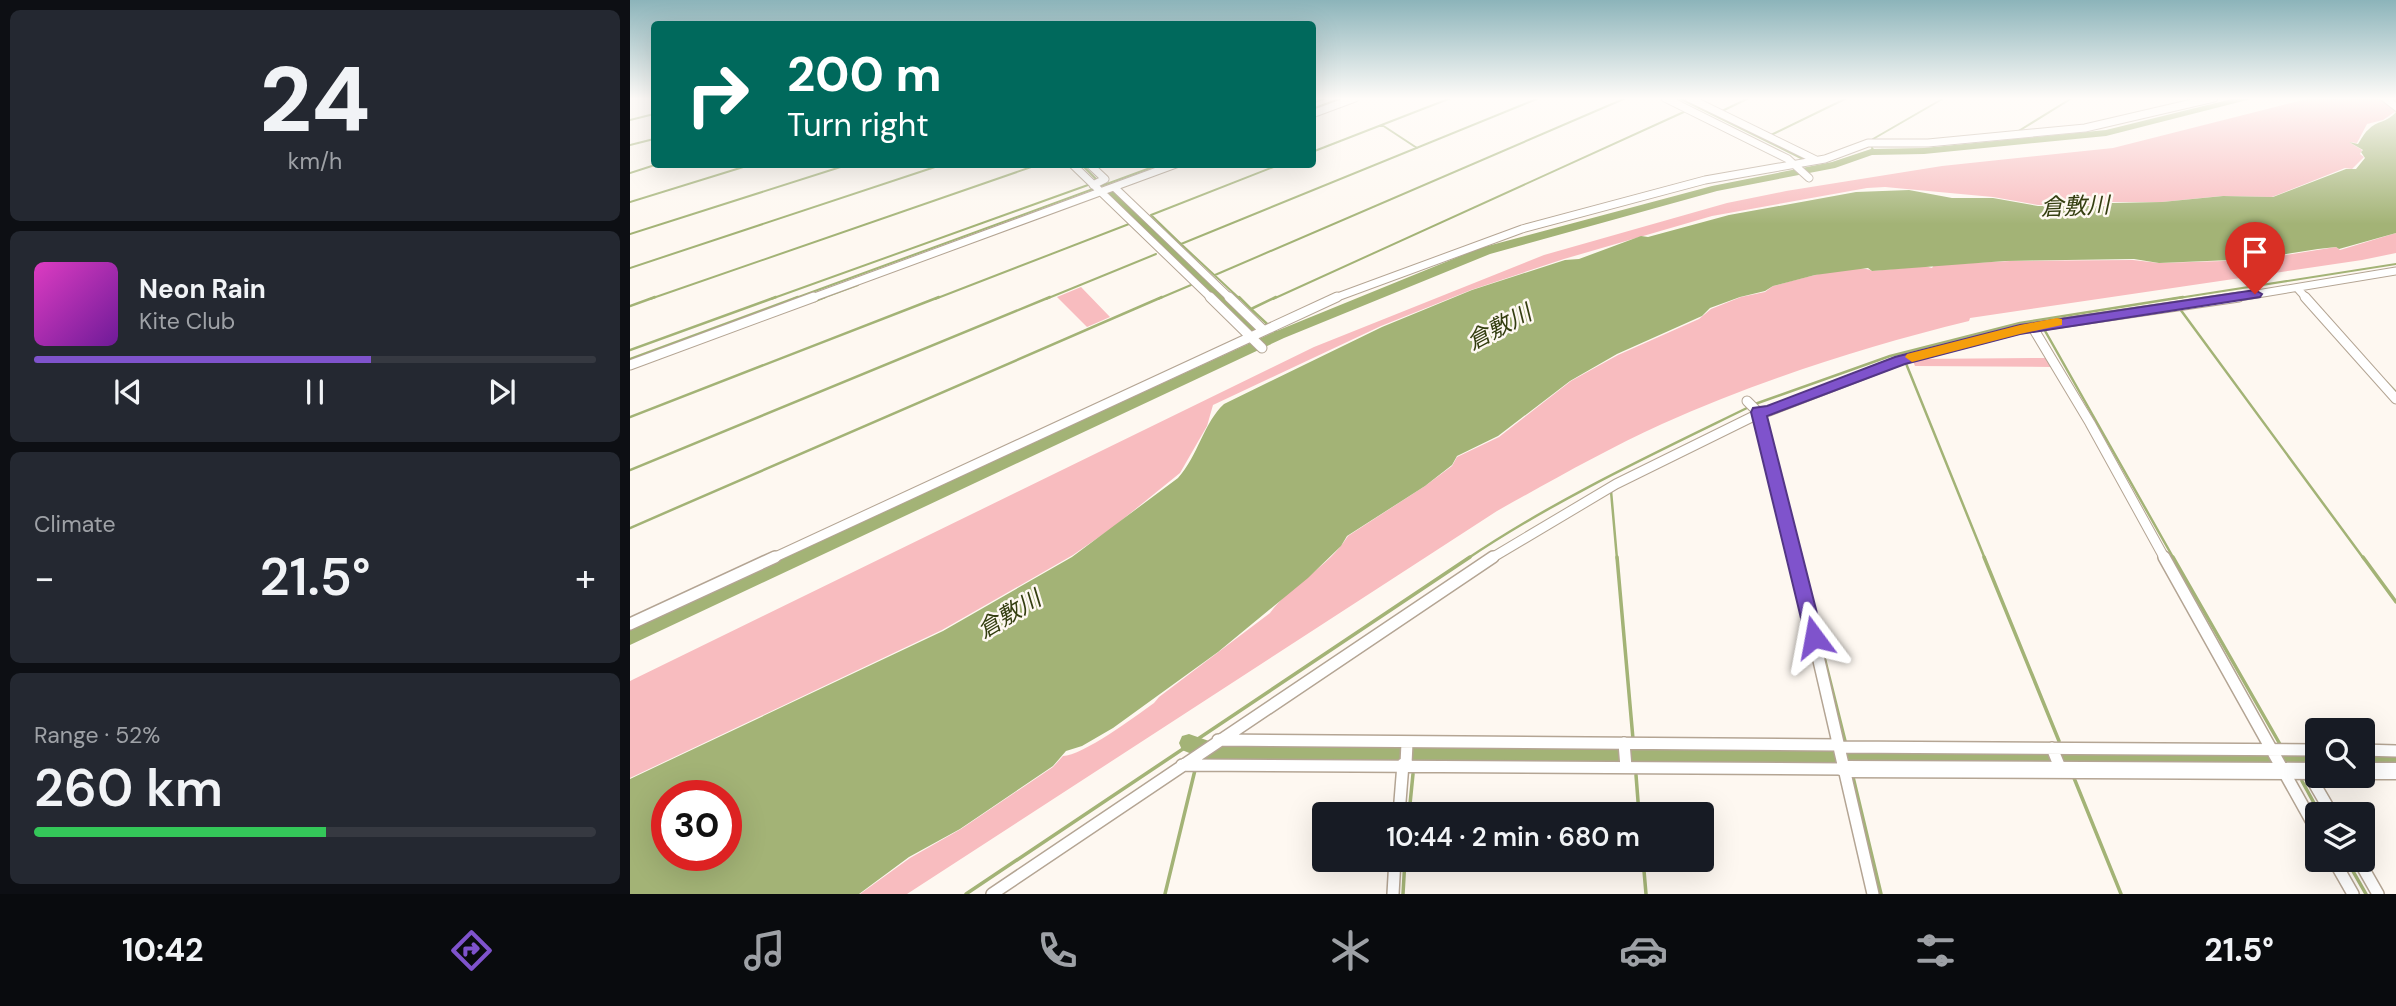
<!DOCTYPE html>
<meta charset="utf-8">
<style>
:root{--surface:#171b24;--page:#242831;--text:#f1f3f6;--muted:#9ea1a6;--line:#363941;--accent:#7f53cc}
body{margin:0;font-family:"DM Sans","Noto Sans JP",sans-serif;background:var(--page);color:var(--text);height:100vh;display:flex;flex-direction:column;font-size:26px;white-space:nowrap}
*{box-sizing:border-box;margin:0}
p{font-size:23px;color:var(--muted)}
.icon{flex:none;width:38px;height:38px;fill:none;stroke:currentColor;stroke-width:2;stroke-linecap:round;stroke-linejoin:round}
.map{position:relative;flex:1;overflow:hidden}
.panel{display:flex;flex-direction:column;gap:10px;padding:10px;background:#0d0f14;width:630px}
.panel>*{flex:none}
.guide{position:absolute;left:21px;top:21px;width:665px;height:147px;border-radius:7px;box-shadow:0 7px 28px #0002;background:#00695c;color:#fff;overflow:hidden}
.controls{position:absolute;left:1675px;top:718px;display:grid;gap:14px}
.controls a{display:grid;place-items:center;width:70px;height:70px;border-radius:7px;background:var(--surface);box-shadow:0 7px 28px #0002;font-size:35px}
.speed{position:absolute;left:21px;top:780px;display:flex;gap:14px;font-size:35px;font-weight:700;text-align:center}
.speed>*{display:grid;place-content:center;width:91px;height:91px;border-radius:50%;background:var(--surface);box-shadow:0 7px 28px #0002;line-height:1}
.speed .limit{border:10px solid #d22;background:#fff;color:#111}
.pin{position:absolute;display:grid;place-items:center;width:60px;height:60px;color:#fff;margin:-72px -30px;border-radius:50% 50% 50% 0;rotate:-45deg;box-shadow:0 0 7px #0007}
.pin .icon{rotate:45deg}
.me{position:absolute;width:77px;margin:-38px;rotate:347deg;stroke-linejoin:round;filter:drop-shadow(0 0 5px #0008)}
.turn{display:flex;align-items:center;gap:24px;height:147px;padding:0 21px;font-size:32px}
.turn .icon{width:91px;height:91px;stroke-width:2.5}
.turn b{display:block;font-size:49px;line-height:60px}
.big{font-size:52px;font-weight:600;line-height:1.1}
.panel .tile{flex:1;display:flex;flex-direction:column;justify-content:center;gap:10px;min-width:0;padding:0 24px;border-radius:10px;background:var(--page)}
.panel .dial{align-items:center;gap:0}
.dial b{font-size:91px;line-height:1}
.song{display:flex;align-items:center;gap:21px}
.cover{width:84px;height:84px;border-radius:10px;background:linear-gradient(135deg,hsl(310 70% 55%),hsl(280 70% 35%))}
.played{height:7px;border-radius:4px;background:linear-gradient(90deg,var(--accent) 60%,var(--line) 60%)}
.keys{display:flex;justify-content:space-around;direction:ltr}
.heat{display:flex;justify-content:space-between;align-items:center;font-size:38px;direction:ltr}
.charge{height:10px;border-radius:5px;background:linear-gradient(90deg,#34c759 52%,var(--line) 0)}
.trip{position:absolute;left:682px;top:802px;width:402px;height:70px;border-radius:7px;background:var(--surface);box-shadow:0 7px 28px #0002;font-weight:600;line-height:70px;text-align:center}
.menu{display:flex;height:112px;justify-content:space-around;align-items:center;background:#090b0e;color:var(--muted)}
.menu .icon{width:49px;height:49px}
.menu .current{color:var(--accent)}
.menu b{font-size:32px;color:var(--text)}
main{display:flex;flex:1;min-height:0}
.map>svg:first-child{display:block}
</style>
<main>
<section class="panel">
<div class="tile dial"><b>24</b><p>km/h</p></div>
<div class="tile">
<div class="song"><i class="cover"></i><div><b>Neon Rain</b><p>Kite Club</p></div></div>
<div class="played"></div>
<div class="keys"><svg class="icon" aria-label="previous" viewBox="0 0 24 24"><path d="M18 5L8 12l10 7zM5 5v14"/></svg><svg class="icon" aria-label="pause" viewBox="0 0 24 24"><path d="M8 5v14M16 5v14"/></svg><svg class="icon" aria-label="next" viewBox="0 0 24 24"><path d="M6 5l10 7-10 7zM19 5v14"/></svg></div>
</div>
<div class="tile"><p>Climate</p>
<div class="heat"><a>−</a><b class="big">21.5°</b><a>+</a></div>
</div>
<div class="tile"><p>Range · 52%</p><b class="big">260 km</b><div class="charge"></div></div>
</section>
<div class="map">
<svg width="1766" height="894" viewBox="0 0 1766 894">
<rect width="100%" height="100%" fill="#fef8f1"/>
<path fill="#f8bcbf" d="M1681,98H1766V111L1753,120L1737,124L1727,143L1719,142L1732,150L1730,154L1734,157L1722,169L1715,168L1642,197L1592,196L1532,202H1479L1477,205H1408L1363,197L1255,187L1237,188L1082,216L934,259L841,290L751,326L583,405L577,426L550,473L482,528L443,555L312,630L0,778V681L684,347L914,255L1097,203L1156,191L1312,166L1483,148Z
M1766,233V253L1732,260L1340,318L1339,321C1233,347 1131,380 1032,424C975,450 921,481 867,511L277,894H230L280,858L331,829L423,767L433,756C452,756 506,716 524,703L529,697L640,613C661,584 698,568 718,536L795,486L822,466L827,457L869,437L941,381L988,355L1069,319L1081,309L1111,297L1135,292L1143,286C1163,281 1227,261 1242,271L1295,266L1302,268L1304,265L1380,261L1503,260L1529,263L1625,260L1706,247L1710,250Z
M451,287L480,317L457,327L427,297Z
M1418,358L1422,367L1285,366L1282,359Z"/>
<path fill="#a3b376" fill-rule="evenodd" d="M1766,112V233L1709,249L1706,247L1688,249L1625,259L1529,263L1504,259L1375,261L1242,271L1238,268L1185,275L1143,286L1135,291L1110,297L1080,308L1072,316L987,354L940,381L868,436L827,456L822,465L795,486L717,536L711,546L678,578L588,652L483,728L452,746L436,751L423,766L330,829L279,857L229,894H0V779L313,631L442,557L548,478C568,456 574,422 594,404L752,327L842,290L935,260L949,259L1011,236L1018,237L1099,215L1226,192L1279,190L1322,198H1363L1408,206H1479L1481,203L1532,202L1593,196L1643,197L1716,169H1726L1735,158L1731,152L1733,150L1719,142L1728,144C1731,140 1734,133 1738,130C1747,120 1757,123 1766,112ZM37,796H96V856H37Z"/>
<g fill="none" stroke-linecap="round" stroke-linejoin="round">
<path stroke="#a3b376" stroke-width="2" d="M1049,98L1175,160
M682,103L696,98
M682,109L712,98
M1092,111L1119,98
M0,120L24,114
M752,125L787,148
M1387,132L1442,98
M1141,135L1217,98
M1243,139L1314,98
M0,145L24,139
M1242,148L1244,151
M682,152L821,98
M451,164L468,181
M510,166L513,164
M0,173L28,164
M0,202L123,164
M506,221L509,220
M0,234L220,164
M551,244L521,215L651,164
M537,250L540,249
M0,268L314,164
M585,275L996,98
M20,299L410,164
M141,299L458,185
M163,299L531,164
M190,299L228,285
M305,299L499,224
M416,299L526,254
M528,299L561,285
M610,299L551,244L909,98
M643,299L1056,111
M1542,299L1766,264"/>
<path stroke="#a3b376" stroke-width="2.5" d="M609,297L620,308
M646,297L621,309L649,335
M185,301L195,297
M0,306L25,297
M1550,309L1734,559
M1414,329L1544,559
M0,350L146,297
M0,359L168,297
M1275,361L1355,559
M1756,382L1766,392
M1125,404L1260,356L1390,323L1553,297
M1135,415L1169,555
M0,417L309,297
M0,470L420,297
M981,491L987,559
M0,528L532,297
M837,559C926,499 1023,454 1119,407"/>
<path stroke="#a3b376" stroke-width="3.5" d="M987,557L1003,739
M1354,557L1429,741
M1543,557L1651,746
M1733,557L1766,602
M1187,629L1216,745
M1003,749L1004,757
M784,751V754
M1006,775L1009,814
M1223,777L1251,894
M1444,778L1491,894
M1672,781L1690,814
M779,814L783,774
M1013,859L1016,894
M1716,859L1736,894
M336,894L840,557
M535,894L565,770
M773,894L775,859"/>
<path fill="#a3b376" fill-rule="evenodd" d="M1606,98H1625L1476,136L1294,154L1242,155L1205,168L1087,191L860,254L654,338L0,645V628L644,332L850,248L1082,186L1202,162L1241,149L1294,148L1476,130Z
M479,187L483,188L631,328L633,331L631,334H621L475,194V188Z
M559,734L579,741L1687,748V768L579,761L552,750L549,743L552,736Z
M1732,748H1766V768H1732Z"/>
<g stroke="#b4a594" stroke-width="9">
<path id="street-far2" d="M1035,98L1158,159L1179,178
M1059,98L1186,160
M682,114L725,98
M442,164L582,299
M459,164L475,179L463,185
M484,187L601,299
M1668,289L1677,299
M179,299L546,164
M702,299L892,229L1075,180L1195,159L1238,143H1298L1455,128L1584,98
M1597,299L1766,271"/>
</g>
<g stroke="#b4a594" stroke-width="11">
<path id="street-far1" d="M580,297L632,348
M599,297L633,330
M1675,297L1766,399
M1403,328L1460,423L1535,559
M0,365L184,297
M1117,401L1128,412L1165,559
M1128,412L1139,411L1271,360L1390,329L1609,297
M141,559L707,297
M860,559L986,484L1128,414"/>
</g>
<g stroke="#b4a594" stroke-width="14">
<path id="street" d="M1165,557L1243,894
M1534,557L1687,831
M0,624L145,557
M588,740L1209,745
M994,743L996,767
M1209,747L1687,750
M1422,748L1431,770
M1732,750L1766,751
M776,764L777,743
M552,765L1214,769
M1677,771L1702,814
M769,814L773,764
M1703,859L1723,894
M1728,859L1748,894
M362,894L863,557
M763,894L765,859"/>
</g>
<g stroke="#b4a594" stroke-width="3">
<path id="secondary" d="M1214,761L1687,763V775H1693L1687,779L1214,777L1208,774L1206,769L1208,764Z
M1732,763H1766V779H1732L1726,776L1732,775Z"/>
</g>
<g stroke="#b4a594" stroke-width="2">
<path id="highway" d="M1749,98H1761L1766,103V111Z"/>
</g>
<use href="#street-far2" stroke="#fff" stroke-width="7"/>
<use href="#street-far1" stroke="#fff" stroke-width="9"/>
<use href="#street" stroke="#fff" stroke-width="11"/>
<use href="#secondary" fill="#fff" fill-rule="evenodd"/>
<use href="#highway" fill="#fff" fill-rule="evenodd"/>
</g>
<linearGradient id="sky" x2="0" y2="1"><stop stop-color="#8cb4ba"/><stop offset="0.44" stop-color="#fffcf9"/><stop offset="1" stop-color="#fffcf9" stop-opacity="0"/></linearGradient>
<rect width="1766" height="224" fill="url(#sky)"/>
<path fill="#7f53cc" stroke="#533685" stroke-width="2" d="M1625,290L1632,294L1630,297L1390,334L1275,364L1137,416L1193,637L1190,643L1184,645L1177,643L1121,412L1123,408L1137,406L1265,357L1390,325Z"/>
<path fill="#f59e0b" d="M1427,318L1432,319V325L1390,334L1282,362L1275,357L1277,354L1390,325Z"/>
<g text-anchor="middle" stroke-width="5" stroke-linejoin="round" paint-order="stroke">
<g font-size="23" font-style="italic" fill="#343e10" stroke="#fef8f1">
<text transform="translate(1445 206) rotate(-2)" y="8">倉敷川</text>
<text transform="translate(869 327) rotate(-28)" y="8">倉敷川</text>
<text transform="translate(379 614) rotate(-31)" y="8">倉敷川</text>
</g>
</g>
</svg>
<div class="controls">
<a><svg class="icon" aria-label="search" viewBox="0 0 24 24"><circle cx="10" cy="10" r="6"/><path d="M15 15l6 6"/></svg></a>
<a><svg class="icon" aria-label="layers" viewBox="0 0 24 24"><path d="M12 4l9 5-9 5-9-5zM3 14l9 5 9-5"/></svg></a>
</div>
<div class="speed"><div class="limit">30</div></div>
<div class="pin" style="left:1625px;top:294px;background:#d93025"><svg class="icon" aria-label="arrive" viewBox="0 0 24 24"><path d="M6 21V4h12l-3 4 3 4H6"/></svg></div>
<svg class="me" style="left:1184px;top:637px" viewBox="-20 -20 40 40"><path d="M0-17L14 15 0 8-14 15z" fill="#7f53cc" stroke="#fff" stroke-width="4"/></svg>
<div class="trip">10:44 · 2 min · 680 m</div>
<div class="guide">
<div class="turn"><svg class="icon" aria-label="right" viewBox="0 0 24 24"><path d="M7 20v-9h11M14 6l5 5-5 5"/></svg><div><b>200 m</b>Turn right</div></div>
</div>
</div>
</main>
<nav class="menu">
<b>10:42</b>
<svg class="icon current" aria-label="directions" viewBox="0 0 24 24"><path d="M12 3l9 9-9 9-9-9zM9 14v-3h6M13 9l2 2-2 2"/></svg>
<svg class="icon" aria-label="music" viewBox="0 0 24 24"><path d="M9 18V5l10-2v13"/><circle cx="6" cy="18" r="3"/><circle cx="16" cy="16" r="3"/></svg>
<svg class="icon" aria-label="phone" viewBox="0 0 24 24"><path d="M5 4h4l2 5-3 2q2 4 5 5l2-3 5 2v4C11 20 4 13 5 4z"/></svg>
<svg class="icon" aria-label="climate" viewBox="0 0 24 24"><path d="M12 3v18M4 7l16 10M4 17L20 7"/></svg>
<svg class="icon" aria-label="car" viewBox="0 0 24 24"><path d="M5 17H2v-5l4-1 3-4h7l3 4 3 1v5h-3M9 17h6M6 11h13"/><circle cx="7" cy="17" r="2"/><circle cx="17" cy="17" r="2"/></svg>
<svg class="icon" aria-label="filters" viewBox="0 0 24 24"><path d="M4 7h16M4 17h16"/><circle cx="9" cy="7" r="2"/><circle cx="15" cy="17" r="2"/></svg>
<b>21.5°</b>
</nav>
